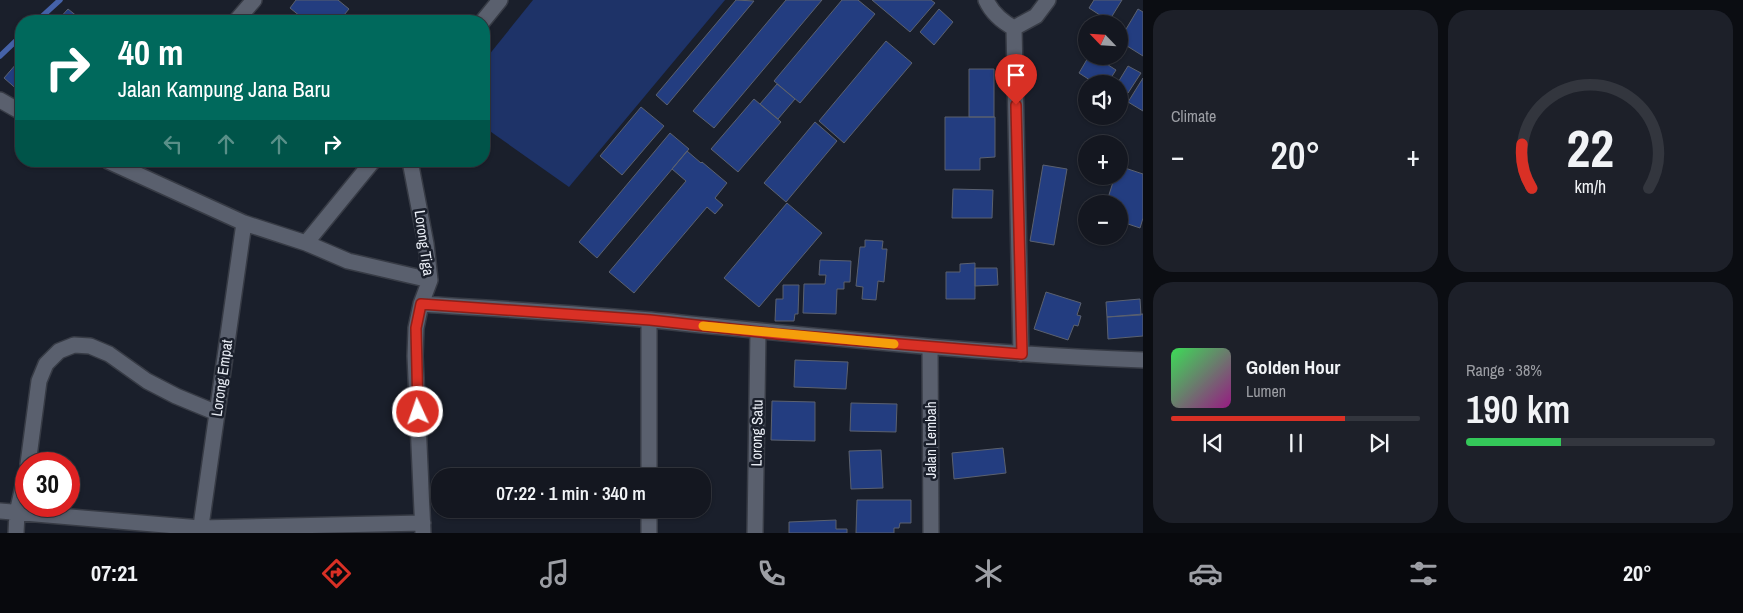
<!DOCTYPE html>
<meta charset="utf-8">
<style>
:root{--surface:#141720;--page:#1d2029;--text:#f1f3f6;--muted:#9d9fa5;--line:#33363e;--accent:#d93025}
body{margin:0;font-family:"Archivo Narrow",sans-serif;background:var(--page);color:var(--text);height:100vh;display:flex;flex-direction:column;font-size:19px;white-space:nowrap}
*{box-sizing:border-box;margin:0}
p{font-size:16px;color:var(--muted)}
.icon{flex:none;width:28px;height:28px;fill:none;stroke:currentColor;stroke-width:2;stroke-linecap:round;stroke-linejoin:round}
.map{position:relative;flex:1;overflow:hidden}
.details{display:flex;flex-direction:column;gap:10px;padding:10px;background:#0b0d12;width:600px}
.details>*{flex:none}
.top-card{position:absolute;left:15px;top:15px;width:475px;height:152px;border-radius:20px;box-shadow:0 1px 4px #0004,0 0 0 1px var(--line);background:#00695c;color:#fff;overflow:hidden}
.needle{width:32px;rotate:295deg}
.buttons{position:absolute;left:1078px;top:15px;display:grid;gap:10px}
.buttons a{display:grid;place-items:center;width:50px;height:50px;border-radius:50%;background:var(--surface);box-shadow:0 1px 4px #0004,0 0 0 1px var(--line);font-size:25px}
.speed{position:absolute;left:15px;top:452px;display:flex;gap:10px;font-size:25px;font-weight:700;text-align:center}
.speed>*{display:grid;place-content:center;width:65px;height:65px;border-radius:50%;background:var(--surface);box-shadow:0 1px 4px #0004,0 0 0 1px var(--line);line-height:1}
.speed .limit{border:8px solid #d22;background:#fff;color:#111}
.pin{position:absolute;display:grid;place-items:center;width:42px;height:42px;color:#fff;margin:-51px -21px;border-radius:50% 50% 50% 0;rotate:-45deg;box-shadow:0 0 5px #0007}
.pin .icon{rotate:45deg}
.me{position:absolute;width:55px;margin:-28px;rotate:357deg;stroke-linejoin:round;filter:drop-shadow(0 0 4px #0008)}
.turn{display:flex;align-items:center;gap:18px;height:105px;padding:0 20px;font-size:22px}
.turn .icon{width:65px;height:65px;stroke-width:2.5}
.turn b{display:block;font-size:35px;line-height:42px}
.lanes{display:flex;align-items:center;height:48px;padding:0 20px;background:#0003;justify-content:center;gap:25px;direction:ltr}
.lanes .off{opacity:.35}
.big{font-size:38px;font-weight:600;line-height:1.1}
.details .tile{flex:1;display:flex;flex-direction:column;justify-content:center;gap:8px;min-width:0;padding:0 18px;border-radius:20px;background:var(--page)}
.details .dial{align-items:center;gap:0}
.dial svg{height:130px;overflow:visible;fill:none;stroke:var(--line);stroke-width:7;stroke-linecap:round;text-anchor:middle}
.dial text{fill:var(--text);stroke:none}
.song{display:flex;align-items:center;gap:15px}
.cover{width:60px;height:60px;border-radius:8px;background:linear-gradient(135deg,hsl(130 70% 55%),hsl(310 70% 35%))}
.played{height:5px;border-radius:2px;background:linear-gradient(90deg,var(--accent) 70%,var(--line) 70%)}
.keys{display:flex;justify-content:space-around;direction:ltr}
.heat{display:flex;justify-content:space-between;align-items:center;font-size:28px;direction:ltr}
.charge{height:8px;border-radius:4px;background:linear-gradient(90deg,#34c759 38%,var(--line) 0)}
.details .tiles{flex:1;display:grid;gap:10px;grid-template-columns:repeat(2,1fr)}
.trip{position:absolute;left:431px;top:468px;width:280px;height:50px;border-radius:20px;background:var(--surface);box-shadow:0 1px 4px #0004,0 0 0 1px var(--line);font-weight:600;line-height:50px;text-align:center}
.tab-bar{display:flex;height:80px;justify-content:space-around;align-items:center;background:#08090d;color:var(--muted)}
.tab-bar .icon{width:35px;height:35px}
.tab-bar .selected{color:var(--accent)}
.tab-bar b{font-size:22px;color:var(--text)}
main{display:flex;flex:1;min-height:0}
.map>svg:first-child{display:block}
</style>
<main>
<div class="map">
<svg width="1143" height="533" viewBox="0 0 1143 533">
<rect width="100%" height="100%" fill="#1a1f2b"/>
<path fill="#1e3368" d="M533,0H725L569,187L484,127V61Z"/>
<g fill="none" stroke-linecap="round" stroke-linejoin="round">
<path stroke="#4562a9" stroke-width="5.5" d="M37,21L60,0
M0,56L21,36"/>
</g>
<path fill="#233d80" stroke="#5b616f" d="M296,0H338L349,9L339,21H306L290,8Z
M736,0L754,1L667,105L656,95Z
M786,0H822L714,128L693,111Z
M842,0H858L875,14L800,103L774,81Z
M872,0H931L935,3L910,32Z
M1094,0H1122L1109,21L1089,8Z
M68,9L83,21H57Z
M939,9L953,22L934,45L920,32Z
M1138,9L1143,12V56L1119,41Z
M886,41L912,63L844,143L819,121Z
M1089,56H1105L1102,61L1116,70L1107,84H1096L1079,73Z
M17,63L21,66L20,92L4,78Z
M1128,66L1141,73L1128,93L1119,87V84H1117Z
M969,69H994V117H969Z
M1143,78V111L1128,102Z
M777,84L795,99L778,119L760,104Z
M754,99L781,122L738,172L711,149Z
M641,107L664,126L622,175L600,156Z
M945,117H995V157L980,158V170H945Z
M815,122L837,141L786,202L764,183Z
M670,133L689,149L597,258L579,242Z
M687,151L701,163L702,162L727,183L715,198L723,205L715,214L707,207L634,293L609,272L686,181L672,169Z
M1043,165L1067,169L1054,245L1030,241Z
M1119,166L1143,174V218L1140,228L1119,221V204H1106L1115,176H1119Z
M953,189L993,190L992,218H952Z
M787,203L822,233L759,307L724,278Z
M865,240L883,241L882,249H887L884,282L878,281L876,300L862,299L863,287L856,286L860,247H865Z
M820,260L851,261L850,282H844V289H837L836,314L803,313L804,284H825L826,275H819Z
M975,263V299H946V272H960V264Z
M975,268H997L998,285L975,286Z
M783,285H799L798,314H795L794,321H775L776,299H783Z
M1046,292L1081,303L1077,315L1081,316L1078,326L1074,325L1068,340L1034,329Z
M1140,299L1141,315L1107,317L1106,302Z
M1143,314V336L1108,339L1107,317Z
M795,360L848,362L846,389L794,387Z
M772,401L815,402V441L771,440Z
M851,403L897,404L896,432L850,431Z
M1003,448L1006,473L954,479L952,453Z
M881,450L883,488L851,489L849,451Z
M857,500H911V523H900L899,528H894V533H856Z
M836,520V529H847V533H789V522Z"/>
<g fill="none" stroke-linecap="round" stroke-linejoin="round">
<g stroke="#373b45" stroke-width="18">
<path id="minor" d="M986,0C992,13 1001,21 1014,28L1036,16L1048,0
M236,21L254,0
M483,21L500,0
M1014,28L1021,354
M0,100L21,112
M108,161L244,223L306,243L348,261L430,280
M410,161L426,244L430,280L421,304L416,328L415,356L423,533
M306,243L373,161
M421,304C498,309 575,313 651,320C815,336 978,354 1143,360
M930,347L931,533
M28,464L39,381L46,364L59,351L74,345L90,346L109,354L147,381L176,396L217,413
M649,476V320
M0,511L200,528L423,523
M16,533L17,513L26,473
M200,533L244,223
M649,533V509
M755,533L758,332"/>
</g>
<use href="#minor" stroke="#5a606e" stroke-width="15"/>
</g>
<g fill="none" stroke-linecap="round" stroke-linejoin="round">
<g stroke="#8d1f18" stroke-width="12">
<path id="route" d="M418,412L416,328L421,304L650,320L777,334L1022,354L1016,105"/>
</g>
<use href="#route" stroke="#d93025" stroke-width="9"/>
<path stroke="#f59e0b" stroke-width="9" d="M703,326L894,344"/>
</g>
<g text-anchor="middle" stroke-width="5" stroke-linejoin="round" paint-order="stroke">
<g font-size="15" fill="#eaeef6" stroke="#1a1f2b">
<text transform="translate(424 243) rotate(82)" y="5">Lorong Tiga</text>
<text transform="translate(222 378) rotate(-82)" y="5">Lorong Empat</text>
<text transform="translate(757 433) rotate(-89)" y="5">Lorong Satu</text>
<text transform="translate(931 440) rotate(-90)" y="5">Jalan Lembah</text>
</g>
</g>
</svg>
<div class="buttons">
<a><svg class="needle" viewBox="-14 -14 28 28"><path d="M0-13l5 13h-10z" fill="#e53935"/><path d="M0 13l5-13h-10z" fill="#9d9fa5"/></svg></a>
<a><svg class="icon" aria-label="sound" viewBox="0 0 24 24"><path d="M4 9h4l5-4v14l-5-4H4zM17 9q2 3 0 6"/></svg></a>
<a>+</a>
<a>−</a>
</div>
<div class="speed"><div class="limit">30</div></div>
<div class="pin" style="left:1016px;top:105px;background:#d93025"><svg class="icon" aria-label="arrive" viewBox="0 0 24 24"><path d="M6 21V4h12l-3 4 3 4H6"/></svg></div>
<svg class="me" style="left:418px;top:412px" viewBox="-20 -20 40 40"><circle r="17" fill="#d93025" stroke="#fff" stroke-width="3"/><path d="M0-11L8 9 0 5-8 9z" fill="#fff"/></svg>
<div class="trip">07:22 · 1 min · 340 m</div>
<div class="top-card">
<div class="turn"><svg class="icon" aria-label="right" viewBox="0 0 24 24"><path d="M7 20v-9h11M14 6l5 5-5 5"/></svg><div><b>40 m</b>Jalan Kampung Jana Baru</div></div>
<div class="lanes"><svg class="icon off" aria-label="left" viewBox="0 0 24 24"><path d="M17 20v-9H6M10 6l-5 5 5 5"/></svg><svg class="icon off" aria-label="ahead" viewBox="0 0 24 24"><path d="M12 20V5M6 11l6-6 6 6"/></svg><svg class="icon off" aria-label="ahead" viewBox="0 0 24 24"><path d="M12 20V5M6 11l6-6 6 6"/></svg><svg class="icon" aria-label="right" viewBox="0 0 24 24"><path d="M7 20v-9h11M14 6l5 5-5 5"/></svg></div>
</div>
</div>
<section class="details">
<div class="tiles">
<div class="tile"><p>Climate</p>
<div class="heat"><a>−</a><b class="big">20°</b><a>+</a></div>
</div>
<div class="tile dial"><svg viewBox="0 0 100 80">
<path d="M14 69A42 42 0 1 1 86 69"/>
<path d="M14 69A42 42 0 0 1 8 42" stroke="#d93025"/>
<text x="50" y="56" font-size="32" font-weight="700">22</text>
<text x="50" y="72" font-size="11">km/h</text>
</svg></div>
<div class="tile">
<div class="song"><i class="cover"></i><div><b>Golden Hour</b><p>Lumen</p></div></div>
<div class="played"></div>
<div class="keys"><svg class="icon" aria-label="previous" viewBox="0 0 24 24"><path d="M18 5L8 12l10 7zM5 5v14"/></svg><svg class="icon" aria-label="pause" viewBox="0 0 24 24"><path d="M8 5v14M16 5v14"/></svg><svg class="icon" aria-label="next" viewBox="0 0 24 24"><path d="M6 5l10 7-10 7zM19 5v14"/></svg></div>
</div>
<div class="tile"><p>Range · 38%</p><b class="big">190 km</b><div class="charge"></div></div>
</div>
</section>
</main>
<nav class="tab-bar">
<b>07:21</b>
<svg class="icon selected" aria-label="directions" viewBox="0 0 24 24"><path d="M12 3l9 9-9 9-9-9zM9 14v-3h6M13 9l2 2-2 2"/></svg>
<svg class="icon" aria-label="music" viewBox="0 0 24 24"><path d="M9 18V5l10-2v13"/><circle cx="6" cy="18" r="3"/><circle cx="16" cy="16" r="3"/></svg>
<svg class="icon" aria-label="phone" viewBox="0 0 24 24"><path d="M5 4h4l2 5-3 2q2 4 5 5l2-3 5 2v4C11 20 4 13 5 4z"/></svg>
<svg class="icon" aria-label="climate" viewBox="0 0 24 24"><path d="M12 3v18M4 7l16 10M4 17L20 7"/></svg>
<svg class="icon" aria-label="car" viewBox="0 0 24 24"><path d="M5 17H2v-5l4-1 3-4h7l3 4 3 1v5h-3M9 17h6M6 11h13"/><circle cx="7" cy="17" r="2"/><circle cx="17" cy="17" r="2"/></svg>
<svg class="icon" aria-label="filters" viewBox="0 0 24 24"><path d="M4 7h16M4 17h16"/><circle cx="9" cy="7" r="2"/><circle cx="15" cy="17" r="2"/></svg>
<b>20°</b>
</nav>
